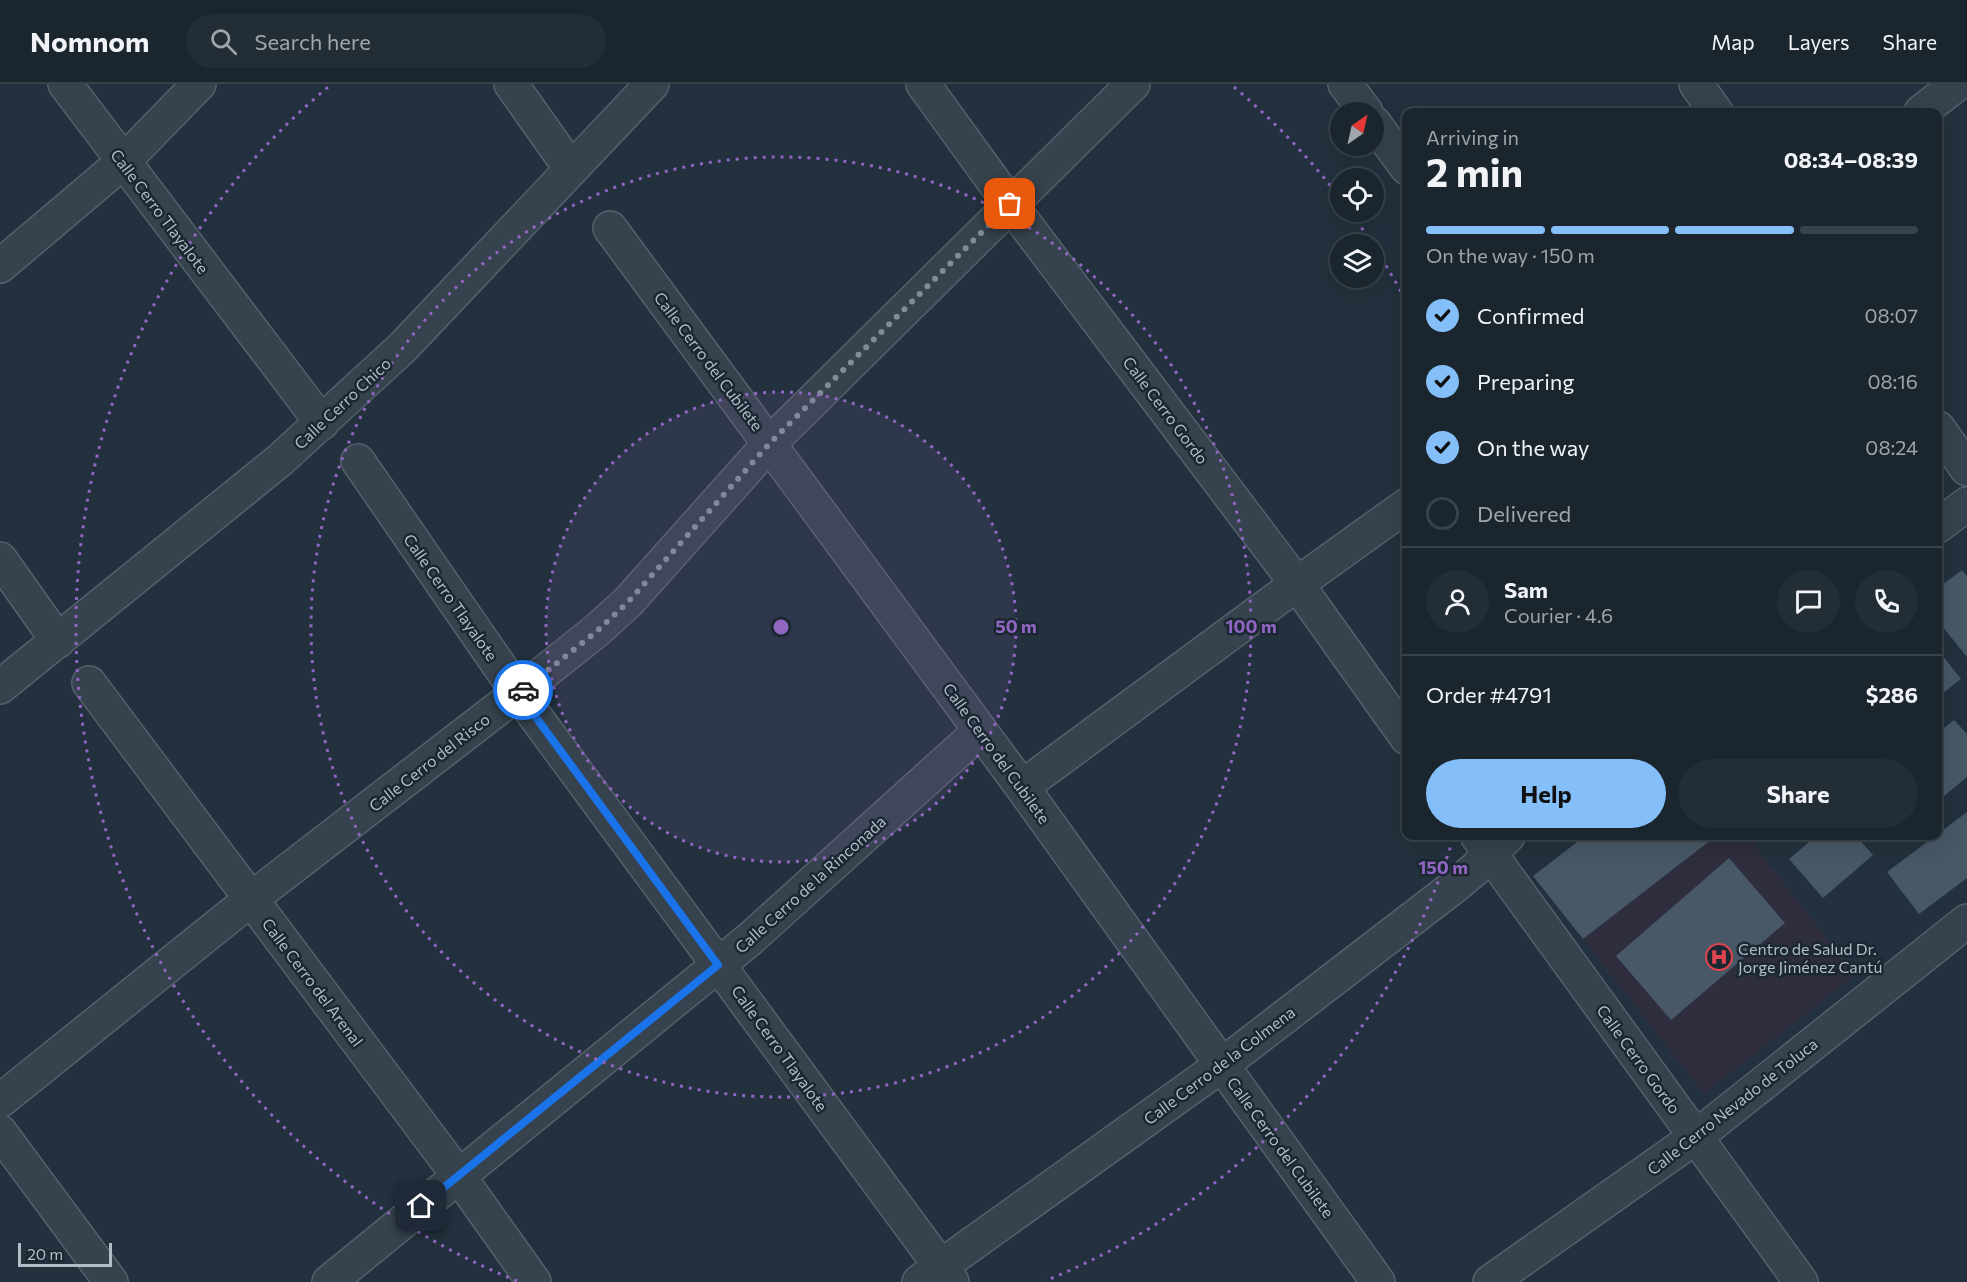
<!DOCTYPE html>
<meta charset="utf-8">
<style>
body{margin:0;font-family:Commissioner,sans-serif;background:#232d36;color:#f1f3f6;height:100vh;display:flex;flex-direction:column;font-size:22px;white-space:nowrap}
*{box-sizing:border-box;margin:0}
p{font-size:20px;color:#9fa5aa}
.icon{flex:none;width:33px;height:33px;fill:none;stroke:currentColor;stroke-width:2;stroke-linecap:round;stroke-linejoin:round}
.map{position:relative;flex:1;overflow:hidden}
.drawer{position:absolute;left:1402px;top:24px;width:540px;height:732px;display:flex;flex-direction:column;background:#1a252e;border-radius:12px;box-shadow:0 6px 24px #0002,0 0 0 2px #38424a}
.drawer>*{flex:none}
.needle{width:39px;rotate:34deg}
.fabs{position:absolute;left:1330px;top:18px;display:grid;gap:12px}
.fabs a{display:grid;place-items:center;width:54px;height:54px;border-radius:50%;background:#1a252e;box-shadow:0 6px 24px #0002,0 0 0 2px #38424a;font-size:30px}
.scale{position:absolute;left:18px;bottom:15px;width:94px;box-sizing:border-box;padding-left:6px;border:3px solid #b2bdc8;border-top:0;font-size:16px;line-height:21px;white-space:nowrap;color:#b2bdc8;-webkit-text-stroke:4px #1b2732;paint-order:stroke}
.pin{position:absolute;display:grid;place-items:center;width:51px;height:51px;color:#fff;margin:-26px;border-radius:12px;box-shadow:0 3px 9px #0006}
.courier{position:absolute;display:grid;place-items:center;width:60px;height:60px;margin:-30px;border:4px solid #1a73e8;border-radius:50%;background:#fff;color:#222;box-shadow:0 2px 8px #0007}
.overview em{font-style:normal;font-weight:700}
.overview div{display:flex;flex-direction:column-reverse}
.overview{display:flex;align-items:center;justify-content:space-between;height:102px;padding:0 24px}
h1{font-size:39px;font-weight:700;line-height:45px}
.bar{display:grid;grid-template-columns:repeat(4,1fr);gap:9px 6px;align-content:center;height:72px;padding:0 24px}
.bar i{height:8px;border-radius:4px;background:#38424a}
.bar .on{background:#85bffa}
.bar p{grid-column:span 4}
.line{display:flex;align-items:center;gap:15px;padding:0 24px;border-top:2px solid #38424a}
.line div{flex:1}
.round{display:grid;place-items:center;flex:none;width:63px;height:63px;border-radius:32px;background:#232d36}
ol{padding:0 24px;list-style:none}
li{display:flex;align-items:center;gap:18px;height:66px}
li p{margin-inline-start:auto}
li .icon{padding:6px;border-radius:50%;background:#85bffa;color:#111;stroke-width:4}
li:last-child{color:#9fa5aa}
li i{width:33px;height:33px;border:3px solid #38424a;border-radius:50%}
.primary-button{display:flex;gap:12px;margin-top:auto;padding:12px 24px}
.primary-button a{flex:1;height:69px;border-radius:36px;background:#85bffa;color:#111;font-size:24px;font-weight:700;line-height:69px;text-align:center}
.primary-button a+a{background:#232d36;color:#f1f3f6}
header{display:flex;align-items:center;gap:36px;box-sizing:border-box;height:84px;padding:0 30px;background:#1a252e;border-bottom:2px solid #38424a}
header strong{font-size:28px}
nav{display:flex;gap:33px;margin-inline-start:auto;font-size:21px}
.search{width:420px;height:54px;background:#232d36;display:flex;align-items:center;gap:15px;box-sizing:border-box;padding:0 21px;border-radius:33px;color:#9fa5aa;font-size:22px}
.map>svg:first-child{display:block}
</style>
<header>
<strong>Nomnom</strong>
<div class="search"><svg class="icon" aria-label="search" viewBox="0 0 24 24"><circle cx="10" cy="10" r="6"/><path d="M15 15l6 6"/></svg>Search here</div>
<nav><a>Map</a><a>Layers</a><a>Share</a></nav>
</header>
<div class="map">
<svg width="1967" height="1198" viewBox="0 0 1967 1198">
<rect width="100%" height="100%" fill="#22313d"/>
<path fill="#2f2e3e" d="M1716,752h31l109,139 -152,119 -121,-155z"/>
<path fill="#485866" d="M1962,486l5,6v81l-29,-36v-33z
M1938,566l23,29 -23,18z
M1954,636l13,14v43l-29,24v-68z
M1967,728v66l-48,36 -32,-42z
M1585,752h131l-133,103 -50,-63z
M1816,752h40l17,19 -50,43 -34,-39z
M1729,774l56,65 -114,97 -55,-64z"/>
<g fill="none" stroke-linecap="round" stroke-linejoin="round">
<defs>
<path id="minor" d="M65,0l257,339
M511,0l60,85
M923,0l87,120 287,380 110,154
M1345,0l21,28
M1696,0l20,28
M1921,28l36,-28
M1374,39l33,45
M610,144l412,559 356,495
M0,182l123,-104 76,-78
M1938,344l29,41
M358,377l160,232 434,589
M1938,442l29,-22
M0,475l58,82
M89,599l369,492 76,107
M0,603l280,-227 123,-113 249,-263
M1022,703l275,-203 110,-79
M1478,753l323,445
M0,1017l251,-202 267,-206 78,-62 32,-29 142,-159 363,-359
M0,1048l111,150
M329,1198l421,-343 230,-208
M919,1198l303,-217 234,-180 19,-16 33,-33
M1490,1198l207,-146 270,-215"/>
</defs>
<use href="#minor" stroke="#54606b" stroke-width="36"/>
<use href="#minor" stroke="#36424d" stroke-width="33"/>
</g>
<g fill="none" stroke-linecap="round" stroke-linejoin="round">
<path stroke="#808c97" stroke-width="6" stroke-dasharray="0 10.8" d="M523,606l73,-58 32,-30 142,-159 240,-239"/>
<path stroke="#1a73e8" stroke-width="8" d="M421,1122l297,-241 -200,-272 5,-3"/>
</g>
<circle cx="781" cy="543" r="235" fill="#9166c3" fill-opacity=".12"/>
<g fill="none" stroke="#9166c3" stroke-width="3" stroke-dasharray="3 6">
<circle cx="781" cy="543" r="235"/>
<circle cx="781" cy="543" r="470"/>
<path d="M1453 755A705 705 0 0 1 1045 1197M517 1197A705 705 0 0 1 328 3M1234 3A705 705 0 0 1 1340 114M1351 129A705 705 0 0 1 1406 217"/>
</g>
<defs>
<symbol id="hospital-ring" viewBox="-11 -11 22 22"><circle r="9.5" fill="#1b2732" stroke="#e0444e" stroke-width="1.5"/><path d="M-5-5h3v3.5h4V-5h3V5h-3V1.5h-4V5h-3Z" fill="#e0444e"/></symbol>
</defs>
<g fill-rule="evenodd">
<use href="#hospital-ring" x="1704" y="858" width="30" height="30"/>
</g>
<g text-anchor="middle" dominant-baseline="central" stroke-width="5" stroke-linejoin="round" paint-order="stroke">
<g font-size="16" fill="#b2bdc8" stroke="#1b2732">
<text transform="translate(160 127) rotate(53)">Calle Cerro Tlayalote</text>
<text transform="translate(709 277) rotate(53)">Calle Cerro del Cubilete</text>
<text transform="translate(342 319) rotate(-43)">Calle Cerro Chico</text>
<text transform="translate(1166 326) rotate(53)">Calle Cerro Gordo</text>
<text transform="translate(451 513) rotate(55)">Calle Cerro Tlayalote</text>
<text transform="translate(997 669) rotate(54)">Calle Cerro del Cubilete</text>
<text transform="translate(429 678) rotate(-38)">Calle Cerro del Risco</text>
<text transform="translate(810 800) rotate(-42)">Calle Cerro de la Rinconada</text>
<text transform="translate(313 898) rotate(53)">Calle Cerro del Arenal</text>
<text transform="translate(780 964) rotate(54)">Calle Cerro Tlayalote</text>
<text transform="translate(1639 975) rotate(54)">Calle Cerro Gordo</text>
<text transform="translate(1219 981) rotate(-37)">Calle Cerro de la Colmena</text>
<text transform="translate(1732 1022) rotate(-38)">Calle Cerro Nevado de Toluca</text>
<text transform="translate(1281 1063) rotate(54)">Calle Cerro del Cubilete</text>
</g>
<g font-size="16" fill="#b2bdc8" stroke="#1b2732" text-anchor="start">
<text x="1738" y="864">Centro de Salud Dr.<tspan x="1738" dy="18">Jorge Jiménez Cantú</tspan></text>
</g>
</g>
<circle cx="781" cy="543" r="9" fill="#9166c3" stroke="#1b2732" stroke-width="3"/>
<g font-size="18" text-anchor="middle" font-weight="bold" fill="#9166c3" stroke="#1b2732" stroke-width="5" stroke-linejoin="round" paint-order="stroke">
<text x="1016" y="549">50 m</text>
<text x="1251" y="549">100 m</text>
<text x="1443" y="790">150 m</text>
</g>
</svg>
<div class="fabs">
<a><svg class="needle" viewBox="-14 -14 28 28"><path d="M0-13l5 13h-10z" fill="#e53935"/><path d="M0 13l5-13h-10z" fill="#9fa5aa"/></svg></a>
<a><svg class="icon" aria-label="locate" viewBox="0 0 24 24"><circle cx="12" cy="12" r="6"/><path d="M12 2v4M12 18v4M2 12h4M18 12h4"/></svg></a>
<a><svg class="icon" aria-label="layers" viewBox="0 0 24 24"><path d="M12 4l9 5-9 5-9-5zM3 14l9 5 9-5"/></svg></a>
</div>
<div class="scale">20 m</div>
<div class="pin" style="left:1010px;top:120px;background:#ea580c"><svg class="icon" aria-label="bag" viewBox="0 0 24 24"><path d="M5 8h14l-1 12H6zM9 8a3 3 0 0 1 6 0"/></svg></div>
<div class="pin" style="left:421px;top:1122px;background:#1f2937"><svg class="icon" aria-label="home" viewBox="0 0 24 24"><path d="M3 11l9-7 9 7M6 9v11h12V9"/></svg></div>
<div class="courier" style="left:523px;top:606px"><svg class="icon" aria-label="car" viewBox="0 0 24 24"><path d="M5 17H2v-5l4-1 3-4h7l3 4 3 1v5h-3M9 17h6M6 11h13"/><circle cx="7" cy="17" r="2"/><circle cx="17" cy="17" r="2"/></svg></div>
<section class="drawer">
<div class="overview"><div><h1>2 min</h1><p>Arriving in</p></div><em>08:34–08:39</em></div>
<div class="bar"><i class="on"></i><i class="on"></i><i class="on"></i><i></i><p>On the way · 150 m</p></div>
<ol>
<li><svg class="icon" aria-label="check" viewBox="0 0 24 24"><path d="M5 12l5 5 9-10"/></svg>Confirmed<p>08:07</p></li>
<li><svg class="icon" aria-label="check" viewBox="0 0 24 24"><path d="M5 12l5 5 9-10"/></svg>Preparing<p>08:16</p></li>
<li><svg class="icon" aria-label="check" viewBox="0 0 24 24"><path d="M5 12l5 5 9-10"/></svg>On the way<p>08:24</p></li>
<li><i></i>Delivered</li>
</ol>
<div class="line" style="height:108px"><a class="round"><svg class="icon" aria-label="person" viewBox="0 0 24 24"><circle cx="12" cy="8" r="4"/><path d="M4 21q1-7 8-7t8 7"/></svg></a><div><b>Sam</b><p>Courier · 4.6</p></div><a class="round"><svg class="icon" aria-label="chat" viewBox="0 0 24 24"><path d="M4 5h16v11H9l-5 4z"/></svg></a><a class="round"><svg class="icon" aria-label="phone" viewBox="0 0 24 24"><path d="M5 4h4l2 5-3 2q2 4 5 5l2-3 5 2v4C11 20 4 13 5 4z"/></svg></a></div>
<div class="line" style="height:78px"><div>Order #4791</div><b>$286</b></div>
<div class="primary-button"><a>Help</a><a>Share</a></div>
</section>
</div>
